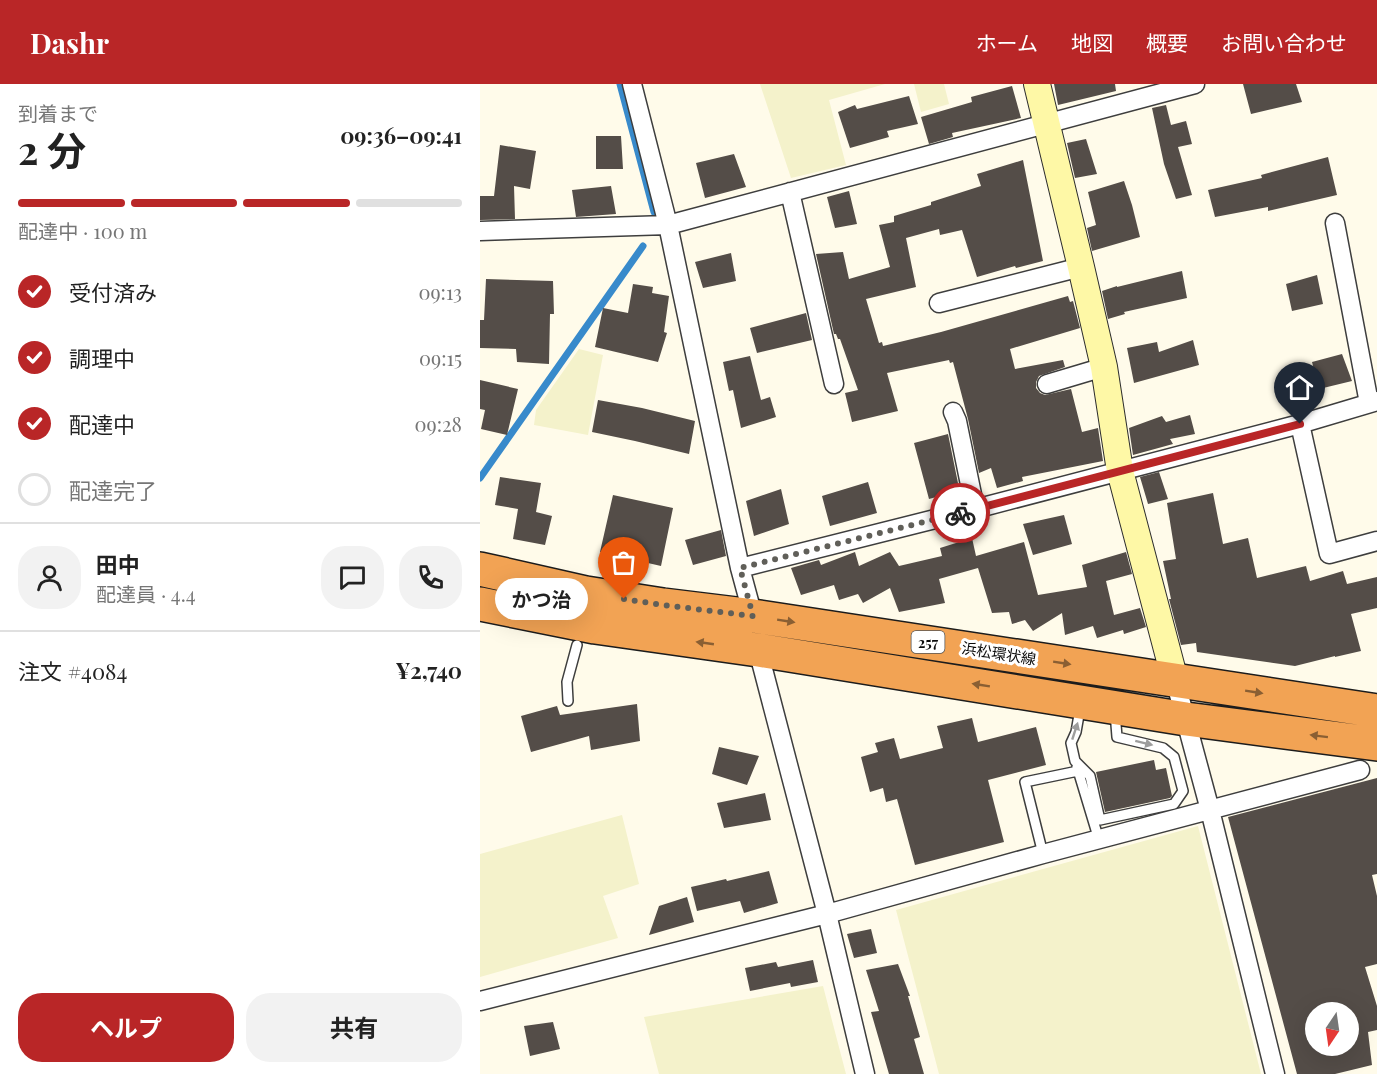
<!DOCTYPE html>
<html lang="ja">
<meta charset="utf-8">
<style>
body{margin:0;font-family:"Playfair Display","Noto Sans JP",serif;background:#f2f2f2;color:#222;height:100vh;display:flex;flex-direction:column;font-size:22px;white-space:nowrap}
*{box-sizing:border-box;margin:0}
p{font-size:20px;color:#767676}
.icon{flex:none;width:33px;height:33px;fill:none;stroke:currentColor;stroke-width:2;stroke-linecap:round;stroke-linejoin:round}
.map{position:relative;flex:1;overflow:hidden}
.drawer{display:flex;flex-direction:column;background:#fff;width:480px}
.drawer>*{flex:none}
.needle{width:39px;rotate:193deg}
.controls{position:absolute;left:825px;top:918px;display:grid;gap:12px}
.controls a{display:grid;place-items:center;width:54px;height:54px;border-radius:50%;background:#fff;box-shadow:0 6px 24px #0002;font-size:30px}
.pin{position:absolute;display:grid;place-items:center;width:51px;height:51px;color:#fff;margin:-62px -26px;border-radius:50% 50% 50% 0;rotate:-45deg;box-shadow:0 0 6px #0007}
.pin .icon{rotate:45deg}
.courier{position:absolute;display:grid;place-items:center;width:60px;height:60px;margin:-30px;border:4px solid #b92627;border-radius:50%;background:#fff;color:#222;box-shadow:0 2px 8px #0007}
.bubble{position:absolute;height:42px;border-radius:21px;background:#fff;box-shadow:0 6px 24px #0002;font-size:20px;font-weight:700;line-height:42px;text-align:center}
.headline em{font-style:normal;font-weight:700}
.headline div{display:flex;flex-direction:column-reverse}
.headline{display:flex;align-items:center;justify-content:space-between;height:102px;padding:0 18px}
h1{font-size:39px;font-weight:700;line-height:45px}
.bar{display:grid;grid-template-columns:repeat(4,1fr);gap:9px 6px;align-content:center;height:72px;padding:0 18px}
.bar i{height:8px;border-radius:4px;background:#e0e0e0}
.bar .on{background:#b92627}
.bar p{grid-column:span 4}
.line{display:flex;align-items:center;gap:15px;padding:0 18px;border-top:2px solid #e0e0e0}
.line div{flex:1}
.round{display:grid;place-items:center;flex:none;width:63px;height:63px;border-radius:24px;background:#f2f2f2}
ol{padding:0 18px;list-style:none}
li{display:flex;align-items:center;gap:18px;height:66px}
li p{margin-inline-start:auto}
li .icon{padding:6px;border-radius:50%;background:#b92627;color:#fff;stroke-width:4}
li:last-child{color:#767676}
li i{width:33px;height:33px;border:3px solid #e0e0e0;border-radius:50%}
.cta{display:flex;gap:12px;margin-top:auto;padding:12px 18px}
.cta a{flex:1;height:69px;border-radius:24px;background:#b92627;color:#fff;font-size:24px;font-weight:700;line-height:69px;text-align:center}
.cta a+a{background:#f2f2f2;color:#222}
header{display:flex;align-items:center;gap:36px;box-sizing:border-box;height:84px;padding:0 30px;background:#b92627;color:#fff}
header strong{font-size:28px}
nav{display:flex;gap:33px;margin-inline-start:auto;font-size:21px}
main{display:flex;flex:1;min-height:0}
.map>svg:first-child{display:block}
</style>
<header>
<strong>Dashr</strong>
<nav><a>ホーム</a><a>地図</a><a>概要</a><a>お問い合わせ</a></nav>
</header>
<main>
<section class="drawer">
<div class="headline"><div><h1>2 分</h1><p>到着まで</p></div><em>09:36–09:41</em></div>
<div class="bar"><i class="on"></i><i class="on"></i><i class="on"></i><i></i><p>配達中 · 100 m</p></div>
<ol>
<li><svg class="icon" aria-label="check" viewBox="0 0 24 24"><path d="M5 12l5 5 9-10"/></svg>受付済み<p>09:13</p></li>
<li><svg class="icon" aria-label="check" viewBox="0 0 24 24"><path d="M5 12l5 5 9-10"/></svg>調理中<p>09:15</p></li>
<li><svg class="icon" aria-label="check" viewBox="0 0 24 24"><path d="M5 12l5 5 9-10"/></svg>配達中<p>09:28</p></li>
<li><i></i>配達完了</li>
</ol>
<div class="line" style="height:108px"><a class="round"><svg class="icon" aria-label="person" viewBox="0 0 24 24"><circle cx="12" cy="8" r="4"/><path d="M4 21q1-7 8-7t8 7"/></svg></a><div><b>田中</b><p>配達員 · 4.4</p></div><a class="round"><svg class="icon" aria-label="chat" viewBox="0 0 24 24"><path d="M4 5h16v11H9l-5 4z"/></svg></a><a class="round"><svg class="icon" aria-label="phone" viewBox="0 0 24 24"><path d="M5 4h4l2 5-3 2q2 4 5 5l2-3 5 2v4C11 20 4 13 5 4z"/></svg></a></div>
<div class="line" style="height:78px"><div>注文 #4084</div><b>¥2,740</b></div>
<div class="cta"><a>ヘルプ</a><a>共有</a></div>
</section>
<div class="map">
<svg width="897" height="990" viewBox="0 0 897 990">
<rect width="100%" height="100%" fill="#fffbea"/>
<path fill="#f4f2cb" d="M280,0h125l-56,16 17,65 -55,13z
M434,0h30l5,20 -28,8z
M99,265l24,6 -15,80 -54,-10 2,-15z
M142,731l17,69 -36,12 15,42 -138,39v-123z
M718,742l63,248h-322l-43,-164z
M343,902l23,88h-187l-15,-57z"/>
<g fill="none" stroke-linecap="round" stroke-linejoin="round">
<path stroke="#388acb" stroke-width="7" d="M140,0l34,128
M0,394l163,-232"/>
</g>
<path fill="#544d48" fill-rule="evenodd" d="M574,0h61l1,7 -58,14z
M763,0h53l6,18 -51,12z
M532,2l9,32 -69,15 1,4 -24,7 -8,-27 51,-15 -1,-5z
M429,12l9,28 -31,7 2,6 -39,11 -12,-36 17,-7 2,4z
M686,21l5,20 15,-4 6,23 -14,3 14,48 -16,4 -12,-35 -12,-56z
M116,52h25l2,33h-27z
M606,55l11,35 -22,4 -8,-35z
M20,61l36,6 -6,38 -16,-3 1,33 -35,1v-24h14z
M254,70l12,33 -41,11 -9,-35z
M848,73l9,38 -69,16v-4l-53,10 -7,-27 54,-12 -1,-3z
M543,76l20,101 -27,7 -1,-2 -38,11 -15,-47 -22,5 -1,-6 -33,9 10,49 -50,12 13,44 3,-1 1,4 58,-14 127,-36 2,6 3,-1 7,27 -70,21 5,20 48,-9 2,7 -26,9 -3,6v6l4,5 5,2 26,-6 11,43 16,-4 5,33 -81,16 1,4 -26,7 -6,-20 -12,5 -11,-54 -15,-57 -3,1 -1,-3 -62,13 11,38 -46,11 -7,-29 13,-3 -18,-51h-2l-2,-5h-2l-18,-80 27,-2 6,27 41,-12 -11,-42 15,-3v-6l37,-11v-3l50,-16 -4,-12z
M644,97l8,24 8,32 -48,14 -5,-23 9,-3 -8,-33z
M131,102l5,28 -40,3 -4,-27z
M369,107l8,33 -22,4 -8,-31z
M251,169l5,28 -33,7 -8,-26z
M702,187l5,27 -63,14 1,2 -17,5 -6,-28 15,-5v1z
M837,191l6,29 -31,7 -6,-27z
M6,195l67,2 1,33h-4l-1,50 -32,-2 -1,-13 -36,-1v-28h4z
M153,200l20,3 -1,6 17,3 -5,36 3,1 -9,29 -63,-15 8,-39 25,5z
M326,229l6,27 -55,13 -7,-25z
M713,256l6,25 -65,18 -7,-35 30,-6 2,10z
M862,270l10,27 -33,8 -7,-27z
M270,272l11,44 9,-3 6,20 -35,11 -8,-38 -4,1 -6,-29z
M0,296l38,9 -11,46 -26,-6 4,-19 -5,-1z
M118,316l44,8 53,13 -6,33 -54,-13 -43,-9z
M710,331l5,19 -25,5 3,5 -40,11 -4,-27 33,-12 4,6z
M468,350l12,59 -19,6 -1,-3 -11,3 -15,-56z
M679,388l9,27 -20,5 -8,-27z
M20,393l41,6 -5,29 16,4 -7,29 -32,-6 5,-30 -23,-4z
M388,398l9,31 -47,13 -8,-30z
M301,405l8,35 -35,12 -8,-35z
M733,409l10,51 25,-6 9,40 49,-12 4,15 33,-10 4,13 30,-7v31l-26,6 10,37 -26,6v-1l-40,10 -98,-14 -1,-9 -15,2 -12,-46h2l-8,-38 13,-2 -9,-56z
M133,411l60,13 -12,58 -61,-14z
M584,431l8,29 -39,11 -10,-31z
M241,446l5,26 -33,9 -8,-25z
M492,454l4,18 48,-14 14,53 49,-8 -5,-22 44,-13 6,22 -26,7 8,34 26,-7 6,19 -22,7 -1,-4 -26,8 -4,-12 -28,9 -3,-22 -29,18 -8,-11 -13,4 -3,-12 -17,1 -14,-45 -39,11 6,24 -46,9 -9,-24 -27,15 -5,-9 -19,6 -5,-15 -33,10 -10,-27 28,-8 2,5 34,-13 4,14 31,-14 9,14 43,-10 -2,-8z
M157,620l3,37 -49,9 -2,-14 -58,16 -10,-36 36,-10 3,9z
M492,634l6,24 58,-15 10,38 -58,15 16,62 -89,23 -18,-66 -11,3 -3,-14 -13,4 -9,-35 17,-5 -3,-9 19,-5 6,21 43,-11 -6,-22z
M239,663l40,9 -12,29 -35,-11z
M674,676l2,10 10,-2 6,28 -2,2 -65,14 -9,-40z
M897,694v96l-5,1 5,21v68l-12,3 12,39v24l-9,2 4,33 -37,9h-38l-69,-257zM836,928h32v34h-32z
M285,709l6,27 -47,8 -7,-25z
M289,787l9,32 -34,10 -4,-12 -43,10 -6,-24 35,-8 1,2z
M207,813l7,25 -45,13 10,-29z
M391,845l6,24 -23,5 -7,-24z
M333,876l5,22 -27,5 -1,-4 -40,8 -5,-23 31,-6 2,5z
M418,880l12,32h-2l12,41 -6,2 10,35h-35l-18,-62 8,-1 -13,-41z
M73,938l7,27 -30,7 -6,-30z"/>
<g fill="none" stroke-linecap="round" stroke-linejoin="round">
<defs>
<path id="lane" d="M88,617l-1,-19 10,-37
M600,625l-4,23 -5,11 4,18 15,15 10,44 74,-16 9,-13 -9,-34 -11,-9 -46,-11 -2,-25
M597,683l22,73
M563,770l-18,-72 53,-11"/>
<path id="street" d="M152,0l36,141 72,343 13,48
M310,108l44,192
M855,139l34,180
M0,147l188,-6 527,-141
M459,219l142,-36
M567,300l57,-17
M473,328l4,9 18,88
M820,340l29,130 48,-13
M260,484l235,-59 325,-85 77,-23
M278,566l69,264 38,160
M695,596l35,130 65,264
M0,917l347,-87 216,-60 317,-84"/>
<path id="secondary" d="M557,0l44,183 23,100 16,104 55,209"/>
<path id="highway" d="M0,485l106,24 77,12 90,11 624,95
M0,520l115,23 163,23 428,69 191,25"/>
</defs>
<use href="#lane" stroke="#3e3e3e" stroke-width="12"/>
<use href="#street" stroke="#3e3e3e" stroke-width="21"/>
<use href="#secondary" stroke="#2d2d2d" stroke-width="28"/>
<use href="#highway" stroke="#1c1c1c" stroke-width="36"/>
<use href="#lane" stroke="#fff" stroke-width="9"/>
<use href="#street" stroke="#fff" stroke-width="18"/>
<use href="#secondary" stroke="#fef8a6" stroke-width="26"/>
<use href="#highway" stroke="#f2a354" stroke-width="33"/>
</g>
<defs><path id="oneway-solid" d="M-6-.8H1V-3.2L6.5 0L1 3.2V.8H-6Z" transform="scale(1.5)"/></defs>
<g fill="#8a5f33">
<use href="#oneway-solid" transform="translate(306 537) rotate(9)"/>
<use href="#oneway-solid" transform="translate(225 559) rotate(-172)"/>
<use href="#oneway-solid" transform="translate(582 579) rotate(9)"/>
<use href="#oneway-solid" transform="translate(501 601) rotate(-171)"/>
<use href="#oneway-solid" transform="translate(774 608) rotate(9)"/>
<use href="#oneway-solid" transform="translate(839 652) rotate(-173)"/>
</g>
<g fill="#9d9d9d">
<use href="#oneway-solid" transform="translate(595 647) rotate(-72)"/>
<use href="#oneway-solid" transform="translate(664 659) rotate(14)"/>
</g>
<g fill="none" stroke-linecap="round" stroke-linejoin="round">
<path stroke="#605f59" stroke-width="6" stroke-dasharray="0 10.8" d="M144,515l39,6 90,11 -13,-48 220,-55"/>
<path stroke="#b92627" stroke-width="8" d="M480,429l340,-89"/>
</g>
<g text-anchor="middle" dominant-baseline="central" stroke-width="6" stroke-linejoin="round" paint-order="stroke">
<rect fill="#fff" stroke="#545454" stroke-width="1.5" x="431.5" y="547" width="33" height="22" rx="4.5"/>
<g font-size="14" font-weight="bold" fill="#0b0b0b">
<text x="448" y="558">257</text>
</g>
<g font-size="15" fill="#0b0b0b" stroke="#fff">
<text transform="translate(519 569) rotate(9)">浜松環状線</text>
</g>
</g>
</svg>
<div class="controls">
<a><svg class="needle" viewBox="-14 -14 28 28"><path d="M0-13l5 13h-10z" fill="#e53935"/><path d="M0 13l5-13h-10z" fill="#767676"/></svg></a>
</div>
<div class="pin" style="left:144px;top:515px;background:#ea580c"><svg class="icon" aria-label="bag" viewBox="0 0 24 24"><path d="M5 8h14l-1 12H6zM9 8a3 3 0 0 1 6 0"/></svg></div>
<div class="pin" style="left:820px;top:340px;background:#1f2937"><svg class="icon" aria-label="home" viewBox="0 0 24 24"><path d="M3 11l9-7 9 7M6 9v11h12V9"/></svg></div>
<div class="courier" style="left:480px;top:429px"><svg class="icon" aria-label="bike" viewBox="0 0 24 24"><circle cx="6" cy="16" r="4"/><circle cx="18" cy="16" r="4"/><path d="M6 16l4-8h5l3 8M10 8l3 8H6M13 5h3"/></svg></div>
<div class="bubble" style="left:15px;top:494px;width:93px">かつ治</div>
</div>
</main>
